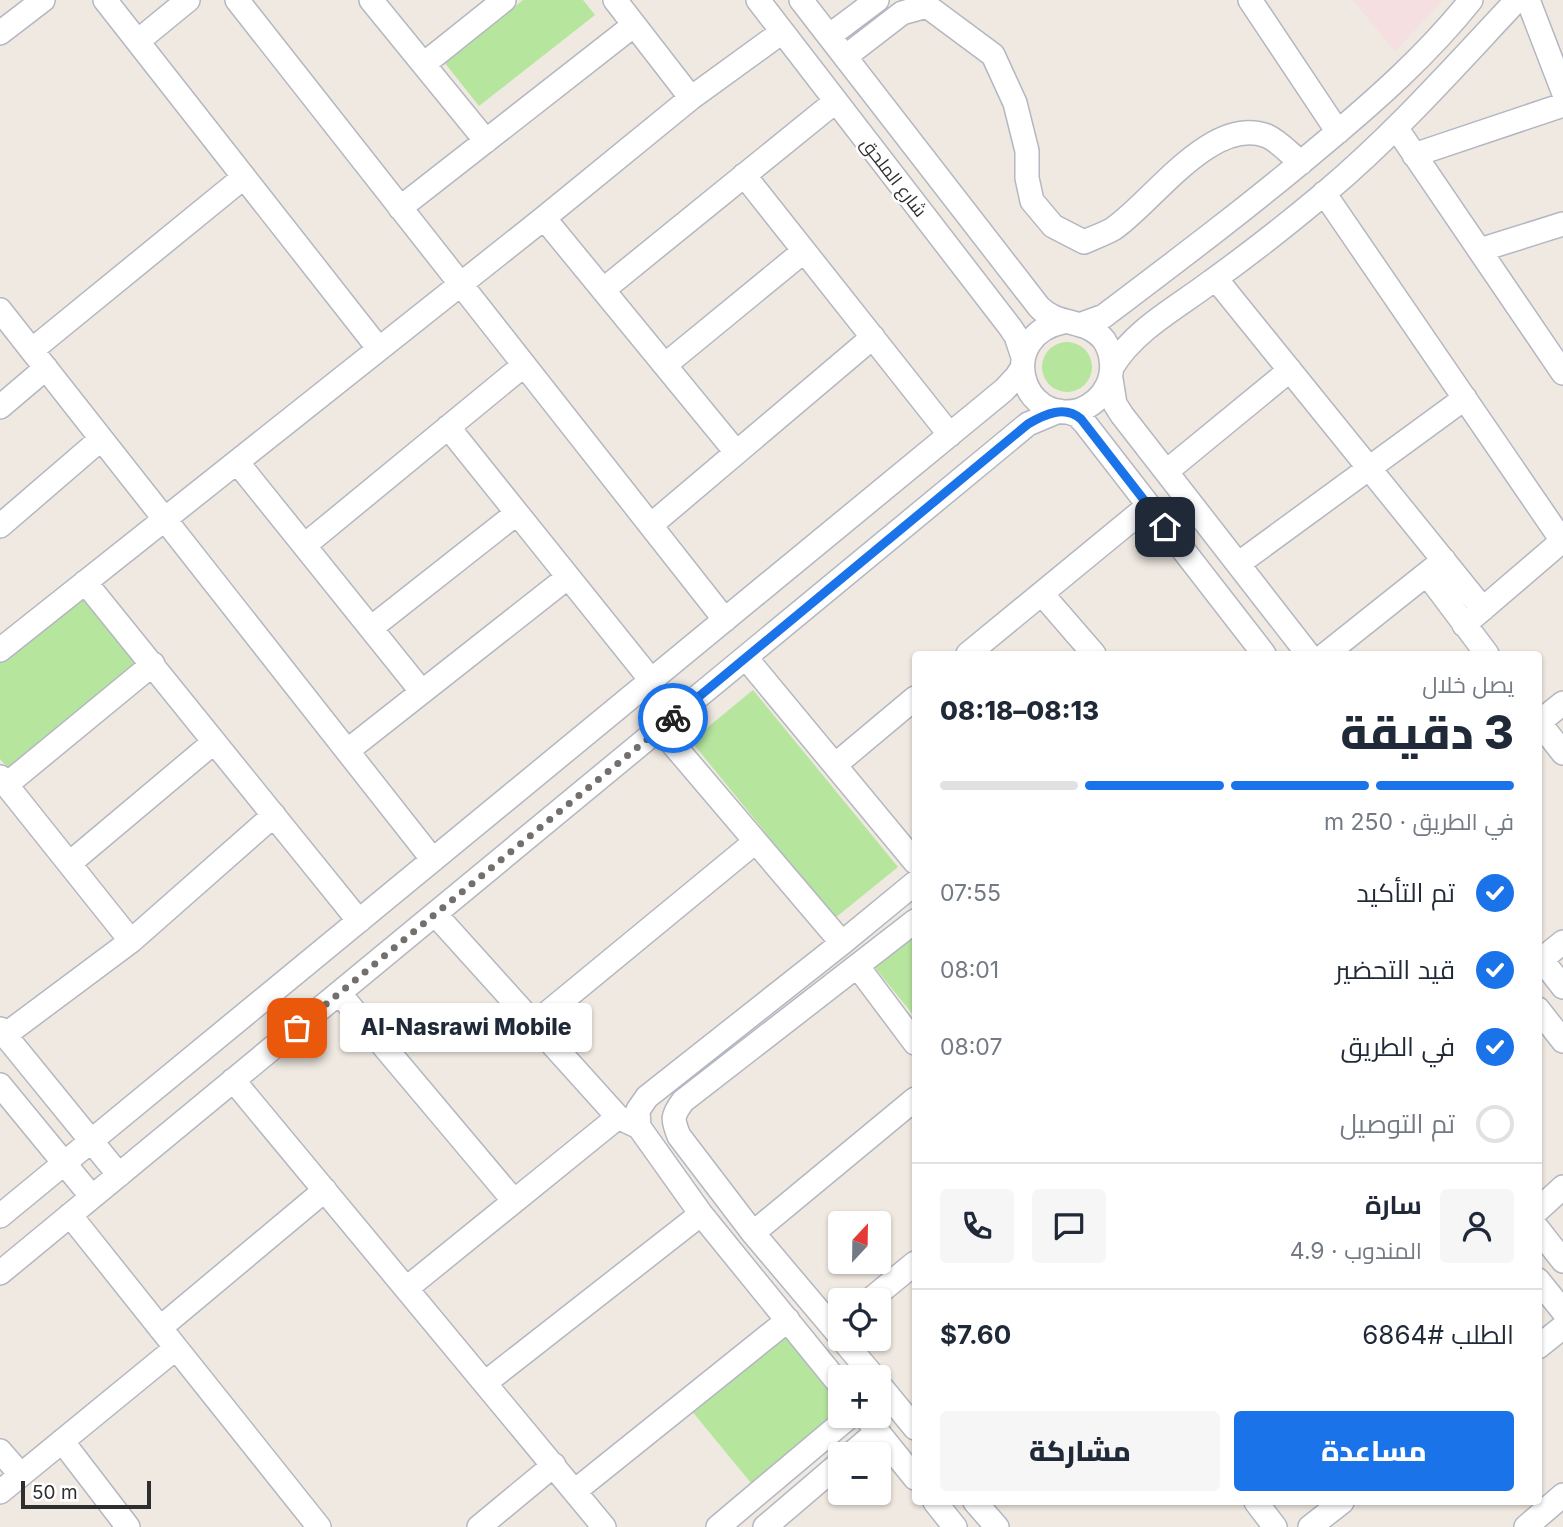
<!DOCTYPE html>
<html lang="ar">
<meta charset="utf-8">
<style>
body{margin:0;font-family:Inter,Cairo,sans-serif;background:#f6f6f7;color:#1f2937;direction:rtl;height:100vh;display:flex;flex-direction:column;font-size:26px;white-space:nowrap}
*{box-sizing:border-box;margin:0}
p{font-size:23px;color:#747a83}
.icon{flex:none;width:38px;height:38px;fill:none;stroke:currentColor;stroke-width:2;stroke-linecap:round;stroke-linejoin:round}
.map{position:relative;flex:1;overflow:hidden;direction:ltr}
.side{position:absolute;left:912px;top:651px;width:630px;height:854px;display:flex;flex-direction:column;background:#fff;border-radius:7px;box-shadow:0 2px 5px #0004;direction:rtl}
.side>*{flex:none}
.needle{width:46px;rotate:22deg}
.controls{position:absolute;left:828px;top:1211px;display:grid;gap:14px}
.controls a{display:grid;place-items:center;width:63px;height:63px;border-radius:7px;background:#fff;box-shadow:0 2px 5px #0004;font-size:35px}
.scale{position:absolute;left:21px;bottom:18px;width:130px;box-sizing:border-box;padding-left:7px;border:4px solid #2e2e2e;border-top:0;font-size:19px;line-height:24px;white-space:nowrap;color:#2e2e2e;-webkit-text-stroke:5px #fff;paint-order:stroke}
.pin{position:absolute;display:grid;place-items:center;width:60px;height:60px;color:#fff;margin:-30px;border-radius:14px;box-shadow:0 4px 10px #0006}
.courier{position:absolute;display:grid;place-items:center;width:70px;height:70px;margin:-35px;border:5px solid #1a73e8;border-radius:50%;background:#fff;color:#222;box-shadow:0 2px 9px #0007}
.bubble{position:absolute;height:49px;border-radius:7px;background:#fff;box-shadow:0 2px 5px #0004;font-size:23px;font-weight:800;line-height:49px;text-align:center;direction:rtl}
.overview em{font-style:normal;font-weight:800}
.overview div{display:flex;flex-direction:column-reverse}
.overview{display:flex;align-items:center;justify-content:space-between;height:119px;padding:0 28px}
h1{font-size:46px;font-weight:800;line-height:52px}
.bar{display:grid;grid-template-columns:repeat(4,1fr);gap:10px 7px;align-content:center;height:84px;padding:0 28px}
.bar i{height:9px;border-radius:5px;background:#e0e1e3}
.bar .active{background:#1a73e8}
.bar p{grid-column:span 4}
.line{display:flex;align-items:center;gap:18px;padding:0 28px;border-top:2px solid #e0e1e3}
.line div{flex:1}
.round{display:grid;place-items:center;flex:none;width:74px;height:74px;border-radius:7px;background:#f6f6f7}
ol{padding:0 28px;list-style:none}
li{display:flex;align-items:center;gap:21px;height:77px}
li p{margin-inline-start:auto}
li .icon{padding:7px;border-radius:50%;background:#1a73e8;color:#fff;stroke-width:4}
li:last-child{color:#747a83}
li i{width:38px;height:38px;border:4px solid #e0e1e3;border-radius:50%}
.cta{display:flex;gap:14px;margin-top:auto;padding:14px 28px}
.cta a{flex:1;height:80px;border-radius:7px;background:#1a73e8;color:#fff;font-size:28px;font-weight:800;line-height:80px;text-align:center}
.cta a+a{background:#f6f6f7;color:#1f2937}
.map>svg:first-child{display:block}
</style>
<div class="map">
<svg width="1563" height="1527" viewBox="0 0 1563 1527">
<rect width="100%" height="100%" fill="#efe9e1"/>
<path fill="#f5dfe0" d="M1353,0h90l-48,51z"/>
<path fill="#b6e59e" d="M523,0h60l12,15 -116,91 -35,-44z
M1042 367a25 25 0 1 1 50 0a25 25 0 1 1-50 0Z
M80,592l59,68 -129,110 -10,-11v-99z
M753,690l145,177 -63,51 -144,-177z
M915,929v88l-43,-53z
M783,1334l57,67v9l-89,73 -60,-73z"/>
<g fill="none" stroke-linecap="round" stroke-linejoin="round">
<defs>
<path id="minor" d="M105,0l274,349
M237,0l488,620
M371,0l115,141
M615,0l76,98
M758,0l252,327 6,9 7,21
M801,0l238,307c19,20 48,11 65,33 9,14 10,32 3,46 -5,11 -16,20 -27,24 -60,16 -84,-74 -17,-88
M1250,0l88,132
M1528,0l35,91
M0,33l43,-33
M829,36l48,-36
M138,41l50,-41
M845,57l57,-44 25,-7 66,49 22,48 12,48v27l5,23 21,25 31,16c9,-4 20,-8 29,-13 40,-27 98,-114 154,-93 12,5 24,19 34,27
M424,64l80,-64
M1397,129l166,244
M1414,155l149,-50
M744,175l206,260
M1324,193l239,349
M400,208l234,-183
M544,218l192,234
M1480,250l83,-26
M1216,279l267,330
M603,290l233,-189
M0,310l433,550
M1082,324l22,-8c74,-56 147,-111 218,-171 53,-44 106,-91 149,-145
M32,350l212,-173
M665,365l139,-114
M1112,367c23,-38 66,-60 100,-86 39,-28 77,-58 114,-89 69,-58 129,-126 191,-192
M1111,379l4,25 7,11 186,239
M0,407l46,-39
M1068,412l9,3 7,7 180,232
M448,427l203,253
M237,462l185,230
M1167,471l123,-101
M651,525l222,-188
M0,526l101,-87
M305,545l219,-180
M1238,564l227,-166
M1427,574l60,80
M85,582l274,339
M1042,594l52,60
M1464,625l98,-84
M371,628l146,-115
M0,650l544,-432 147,-120 91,-66
M968,654l180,-148
M1326,654l118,-94
M746,658l169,204
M1538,721l25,32
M1538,723l25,-20
M660,729l182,214
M347,751l221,-174
M835,765l80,-67
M0,777l131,164
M6,785l147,-121
M70,863l144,-121
M435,914l183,203 21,10 62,87 139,171
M1538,955l25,32
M1542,959l21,-17
M858,967l57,76
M339,993l175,208
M1538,1009l25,32
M534,1024l221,-182
M0,1029l119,146
M5,1035l126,-94 143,-126
M233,1080l371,447
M0,1085l92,112
M639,1127l-1,-17 9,-13 195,-154 73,-60
M1538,1210l25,-23
M70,1215l249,312
M0,1216l1004,-826 13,-14 5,-8
M1538,1229l25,32
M753,1233l162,-134
M0,1273l1028,-849 31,-13
M1538,1280l25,31
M407,1288l211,-171
M870,1300l45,-37
M160,1328l165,-138
M840,1336l-87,-103 -74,-97c-7,-17 -7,-20 4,-35l232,-180
M842,1339l32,38
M1538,1347l25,-20
M485,1383l216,-169
M878,1383l37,45
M865,1416l50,62
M62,1441l66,86
M0,1451l21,24
M851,1454l27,-23
M575,1491l213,-171
M0,1492l176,-144
M935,1502l20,25
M975,1502l22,25
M1256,1502l19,25
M479,1527l75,-62
M718,1527l132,-111
M765,1527l75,-64
M1310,1527l32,-25
M1526,1527l37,-32"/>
</defs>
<use href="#minor" stroke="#b4b7c1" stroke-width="26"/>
<use href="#minor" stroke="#fff" stroke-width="23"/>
</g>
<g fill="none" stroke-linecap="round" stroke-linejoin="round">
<path stroke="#726f6d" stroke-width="7" stroke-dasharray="0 12.6" d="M297,1028l376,-310"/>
<path stroke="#1a73e8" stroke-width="9" d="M673,718l355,-294c17,-10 37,-19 53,-5l84,108"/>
</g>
<g text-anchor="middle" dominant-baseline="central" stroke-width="5" stroke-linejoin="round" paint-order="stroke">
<g font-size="18" fill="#2e2e2e" stroke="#fff">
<text transform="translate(894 177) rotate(52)">شارع الملحق</text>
</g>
</g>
</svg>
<div class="controls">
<a><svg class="needle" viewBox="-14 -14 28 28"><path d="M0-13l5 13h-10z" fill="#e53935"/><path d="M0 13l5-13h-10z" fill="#747a83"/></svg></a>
<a><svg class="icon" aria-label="locate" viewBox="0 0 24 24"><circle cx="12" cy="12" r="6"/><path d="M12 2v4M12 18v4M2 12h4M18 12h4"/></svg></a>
<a>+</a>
<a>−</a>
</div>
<div class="scale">50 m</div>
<div class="pin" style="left:297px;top:1028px;background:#ea580c"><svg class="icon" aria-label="bag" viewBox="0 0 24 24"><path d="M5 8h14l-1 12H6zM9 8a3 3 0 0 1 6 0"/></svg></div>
<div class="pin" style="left:1165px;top:527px;background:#1f2937"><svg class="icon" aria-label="home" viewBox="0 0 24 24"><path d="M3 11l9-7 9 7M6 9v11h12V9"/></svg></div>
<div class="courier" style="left:673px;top:718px"><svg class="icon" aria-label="bike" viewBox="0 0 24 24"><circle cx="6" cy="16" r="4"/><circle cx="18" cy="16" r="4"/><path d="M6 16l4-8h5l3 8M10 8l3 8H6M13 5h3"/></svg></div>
<div class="bubble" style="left:340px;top:1003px;width:252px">Al-Nasrawi Mobile</div>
<section class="side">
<div class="overview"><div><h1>3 دقيقة</h1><p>يصل خلال</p></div><em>08:13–08:18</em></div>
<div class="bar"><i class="active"></i><i class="active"></i><i class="active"></i><i></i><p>في الطريق · 250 m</p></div>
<ol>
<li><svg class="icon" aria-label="check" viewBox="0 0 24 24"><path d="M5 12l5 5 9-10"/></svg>تم التأكيد<p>07:55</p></li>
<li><svg class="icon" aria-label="check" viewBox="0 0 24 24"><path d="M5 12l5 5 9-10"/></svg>قيد التحضير<p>08:01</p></li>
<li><svg class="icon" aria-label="check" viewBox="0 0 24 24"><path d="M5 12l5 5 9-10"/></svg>في الطريق<p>08:07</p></li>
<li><i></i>تم التوصيل</li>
</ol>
<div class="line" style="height:126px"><a class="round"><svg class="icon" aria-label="person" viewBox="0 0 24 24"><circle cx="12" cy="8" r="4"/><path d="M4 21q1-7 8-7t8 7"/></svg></a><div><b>سارة</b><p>المندوب · 4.9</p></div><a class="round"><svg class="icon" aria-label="chat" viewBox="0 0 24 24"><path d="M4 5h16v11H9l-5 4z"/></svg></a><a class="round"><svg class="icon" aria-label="phone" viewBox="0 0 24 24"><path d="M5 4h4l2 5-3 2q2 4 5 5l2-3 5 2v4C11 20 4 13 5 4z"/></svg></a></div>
<div class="line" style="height:91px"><div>الطلب #6864</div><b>$7.60</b></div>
<div class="cta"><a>مساعدة</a><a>مشاركة</a></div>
</section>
</div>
